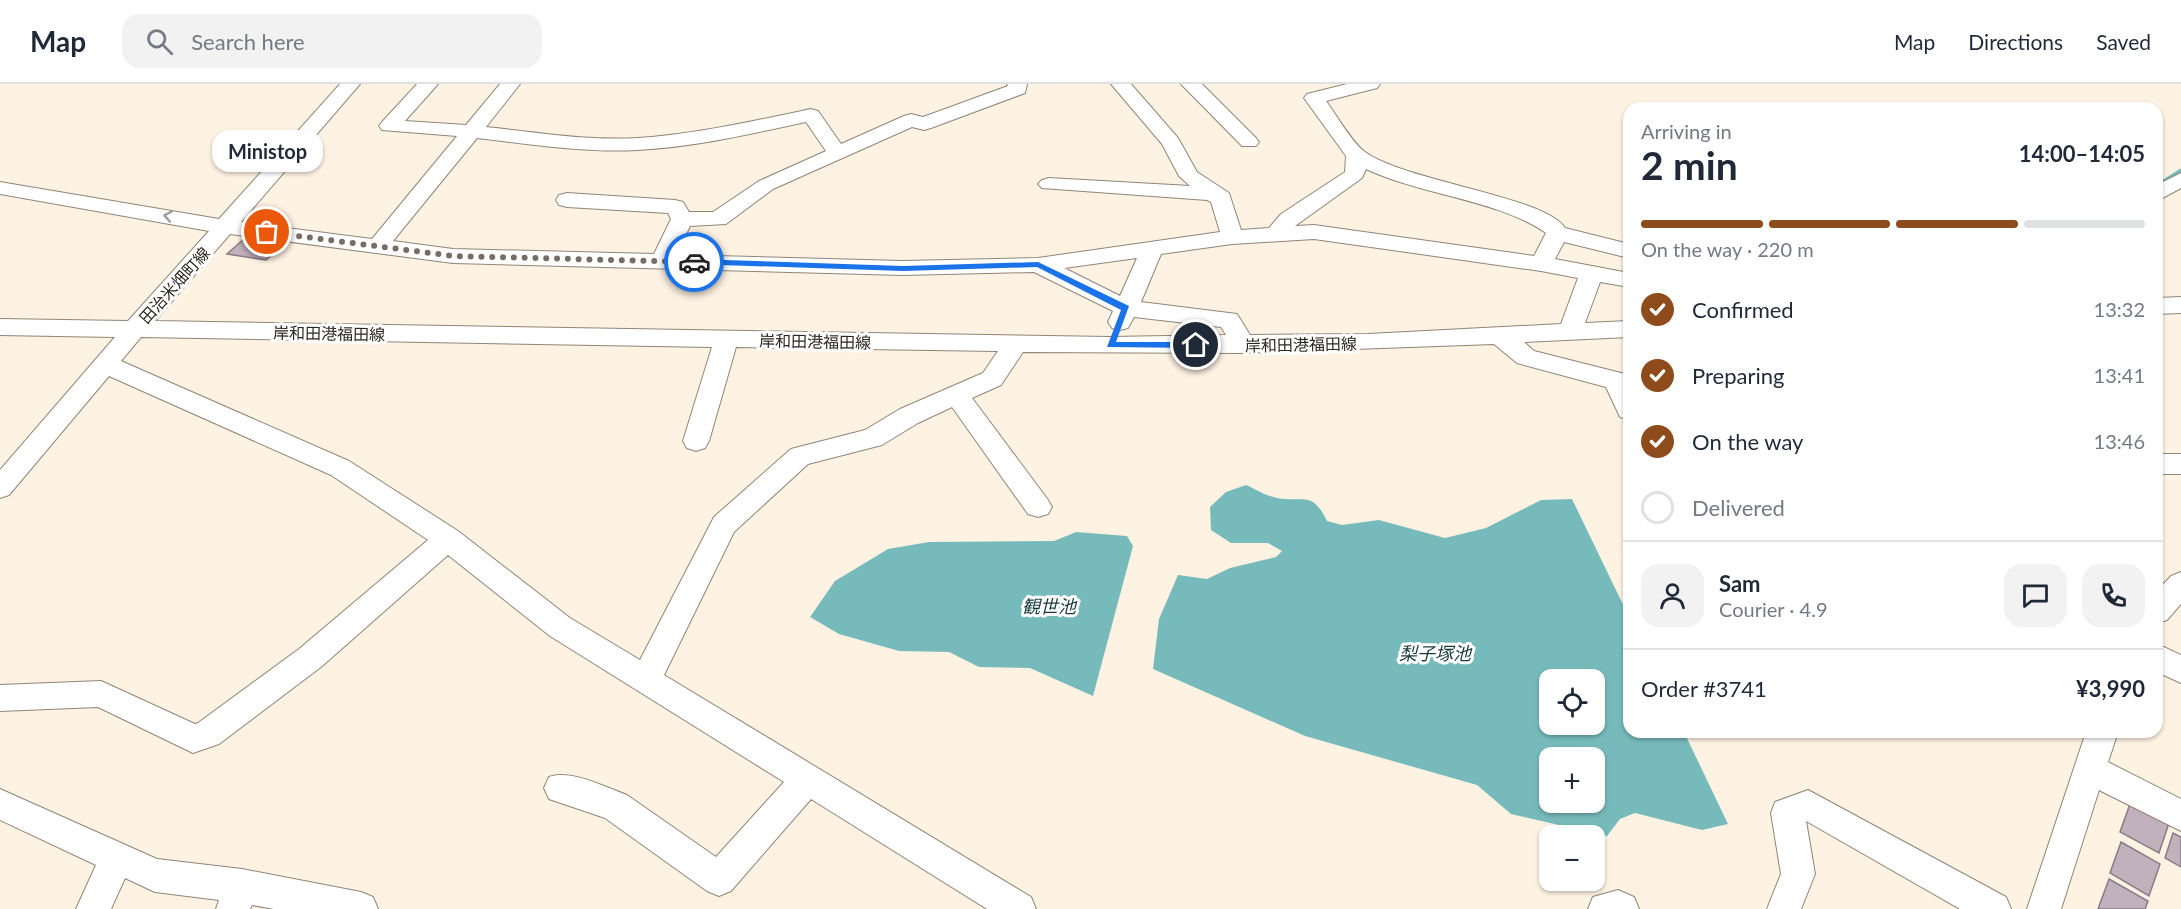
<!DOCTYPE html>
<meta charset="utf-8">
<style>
body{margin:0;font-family:Lato,"Noto Sans JP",sans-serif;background:#f2f2f3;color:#1f2937;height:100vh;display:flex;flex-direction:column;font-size:22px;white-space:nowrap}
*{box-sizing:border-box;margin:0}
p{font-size:20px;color:#747a83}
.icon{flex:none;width:33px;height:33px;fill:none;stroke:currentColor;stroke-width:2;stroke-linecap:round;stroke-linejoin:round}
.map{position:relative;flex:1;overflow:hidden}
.panel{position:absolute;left:1623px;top:18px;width:540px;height:636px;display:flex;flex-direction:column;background:#fff;border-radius:18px;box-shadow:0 2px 4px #0004}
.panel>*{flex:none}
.fabs{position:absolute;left:1539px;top:585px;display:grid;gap:12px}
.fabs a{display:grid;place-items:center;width:66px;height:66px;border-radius:12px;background:#fff;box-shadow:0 2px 4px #0004;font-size:30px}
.pin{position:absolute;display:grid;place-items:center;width:51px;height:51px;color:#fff;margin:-26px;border:3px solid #fff;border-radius:50%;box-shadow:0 2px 6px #0007}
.courier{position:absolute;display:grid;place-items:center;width:60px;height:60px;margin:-30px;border:4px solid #1a73e8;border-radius:50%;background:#fff;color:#222;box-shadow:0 2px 8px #0007}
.bubble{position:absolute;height:42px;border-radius:18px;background:#fff;box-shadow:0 2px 4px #0004;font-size:20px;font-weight:700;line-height:42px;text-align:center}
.overview em{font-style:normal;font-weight:700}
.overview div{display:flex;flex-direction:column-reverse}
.overview{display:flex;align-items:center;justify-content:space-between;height:102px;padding:0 18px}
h1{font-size:39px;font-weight:700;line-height:45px}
.bar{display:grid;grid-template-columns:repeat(4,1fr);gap:9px 6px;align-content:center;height:72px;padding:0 18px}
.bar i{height:8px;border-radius:4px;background:#e0e1e3}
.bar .active{background:#8e4b1b}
.bar p{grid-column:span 4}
.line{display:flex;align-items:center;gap:15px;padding:0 18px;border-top:2px solid #e0e1e3}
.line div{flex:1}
.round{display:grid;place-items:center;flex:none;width:63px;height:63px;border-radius:18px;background:#f2f2f3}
ol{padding:0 18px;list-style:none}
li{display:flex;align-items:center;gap:18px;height:66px}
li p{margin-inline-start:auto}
li .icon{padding:6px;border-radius:50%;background:#8e4b1b;color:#fff;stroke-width:4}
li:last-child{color:#747a83}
li i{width:33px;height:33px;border:3px solid #e0e1e3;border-radius:50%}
header{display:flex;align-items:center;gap:36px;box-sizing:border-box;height:84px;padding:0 30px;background:#fff;border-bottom:2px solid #e0e1e3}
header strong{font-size:28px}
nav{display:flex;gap:33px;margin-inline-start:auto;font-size:21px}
.search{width:420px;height:54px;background:#f2f2f3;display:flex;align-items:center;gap:15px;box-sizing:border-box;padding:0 21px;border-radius:18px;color:#747a83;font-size:22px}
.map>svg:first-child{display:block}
</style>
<header>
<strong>Map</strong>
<div class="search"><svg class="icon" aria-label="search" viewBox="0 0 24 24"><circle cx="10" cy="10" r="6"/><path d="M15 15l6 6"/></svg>Search here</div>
<nav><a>Map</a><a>Directions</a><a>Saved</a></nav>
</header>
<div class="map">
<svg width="2181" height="825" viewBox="0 0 2181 825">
<rect width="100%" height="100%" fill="#fef2e3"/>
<path fill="#77babb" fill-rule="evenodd" d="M1246,401c9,4 20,11 31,13 27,5 35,-8 50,23l15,4 37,-5 66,18 41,-10 55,-28 31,-1 57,118v115h55l44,92 -26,6 -67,-17 -15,6 -13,17 -96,-22 -34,-29 -172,-49 -152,-67 6,-50 19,-44 29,4 23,-11 46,-11 6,-6 -14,-8h-37l-20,-13 -1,-23 16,-15zM1550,596h44v44h-44zM1550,674h44v44h-44z
M1076,448l51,4 6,10 -40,150 -63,-28 -51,-1 -30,-15 -50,-1 -60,-17 -29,-17 25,-36 53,-32 41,-7 125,-1z"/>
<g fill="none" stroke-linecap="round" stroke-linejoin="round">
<path stroke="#77babb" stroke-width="5" d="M2157,102l24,-15"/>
</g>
<path fill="#c1b1bc" stroke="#8a7b85" stroke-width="1.5" d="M245,154l38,6 -17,16 -39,-6z
M2131,717l38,22 -10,30 -39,-21z
M2173,749l8,4v30l-16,-9z
M2121,758l39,22 -11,32 -39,-23z
M2109,795l39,22 -3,8h-47z"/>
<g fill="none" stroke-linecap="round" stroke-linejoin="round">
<defs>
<path id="minor" d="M340,0h20l-119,138 131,17 85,-103 -75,-6 -3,-4 3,-4 35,-38h21l-33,37 61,4 34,-41h20l-34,43c50,5 101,14 152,11 59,-4 115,-17 173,-29l7,2 23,33 63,-28 7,-2 12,3 85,-31 -1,-2h20l-2,9 -94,35 -7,2 -12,-3 -139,62 -47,35 -36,2 -14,29 227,6 135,-3 182,-26 -9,-30 -4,-2 -165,-12 -4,-4 4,-4 7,-2 141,8 -11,-10 -17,-32 -51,-60h20l47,54 19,34 32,21 12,37 28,-2 12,-14 64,-42 1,-16 -42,-58 3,-4 40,-10h33l-3,4 -51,13c10,13 26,42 39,51 42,30 179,44 200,76l64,16v14l-65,-16 -9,17 74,14v14l-29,-5 -15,41 44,-2v16l-105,5 10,9 95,24v45l-9,-3 -14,-30 -89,-24 -23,-19 -254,9 -217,-1 -22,33 -29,13 76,102 4,7 -4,7 -10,3 -10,-3 -76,-107 -34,16 -36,22 -74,19 -74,68 -70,143 367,222 5,12h-49l-176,-110 -80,92 -12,5 -12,-5 -102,-73 -56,-19 -5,-11 5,-11c22,-8 56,10 78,18l89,62 68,-75 -234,-146 -102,-81 -127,112 -102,77 -26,9 -95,-46 -98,4v-26l101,-4 94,43 3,-1 101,-74 129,-109 -97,-65 -222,-99 -100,119 -9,3v-28l115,-133 -115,-2v-16l128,2 81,-90 -209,-37v-12l219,37zM806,38l20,29 -67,30 -46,31h-24l-6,-10 -8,-2 -108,-7 -8,2 -3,5 3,5 8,2 101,6 3,6 -17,35 -201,-5 -60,-8 84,-103c53,6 107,15 161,12 57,-3 112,-16 168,-28zM1366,85c55,26 133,31 180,64l-12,23 -220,-31 -19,1 67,-48zM230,150l223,29 450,12 131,-3 79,39 -5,11 4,6 8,2 8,-2 6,-11 87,10 5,8 -116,2 -955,-16zM1314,155l227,32 37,7 -17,46 -193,10 -118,1 -13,-21 -96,-12 20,-48 71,-10zM1137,174l-17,38 -56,-28zM141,253l571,10 -29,94 4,7 9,3 9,-3 4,-7 27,-94 262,4 -15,22 -83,36 -35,21 -74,19 -77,68 -74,143 -70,-42 -112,-87 -109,-70 -228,-100z
M1181,0h21l54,54 3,4 -3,4h-14z
M2181,89v15l-24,13v-16z
M2181,213v16l-24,1v-16z
M2157,370h24v20h-24z
M2181,488v32l-14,16 -10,3v-32l14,-15z
M2157,560l24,11v28l-24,-11z
M2086,648h32l-10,30 73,37v32l-82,-41 -38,119h-34z
M0,705l157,70 85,10 119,23 12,5 5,12h-104l-22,-4 -2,4h-34l3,-9 -64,-8 -30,-14 -14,31h-35l20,-44 -96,-45z
M1808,706l198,107 5,12h-51l-154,-88 9,53 -14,35h-34l14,-35 -10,-61 4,-11z
M1618,806l16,7 5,12h-51l5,-12z"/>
</defs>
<use href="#minor" stroke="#908577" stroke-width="2"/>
<use href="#minor" fill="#fff" fill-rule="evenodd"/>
</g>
<defs><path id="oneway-chevron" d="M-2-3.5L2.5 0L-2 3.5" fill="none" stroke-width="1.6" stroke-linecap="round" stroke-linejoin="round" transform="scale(1.5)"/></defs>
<use stroke="#a09e9c" href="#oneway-chevron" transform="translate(168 132) rotate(-170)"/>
<path fill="#1a73e8" d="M694,175l209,7 135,-4 91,44 -13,36h80l5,3 -5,3 -89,-1 14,-37 -84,-43 -134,4 -212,-7z"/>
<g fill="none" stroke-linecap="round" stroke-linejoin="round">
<path stroke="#766e66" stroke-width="6" stroke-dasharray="0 10.8" d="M267,148l186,24 241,6"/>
</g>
<g text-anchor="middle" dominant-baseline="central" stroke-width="6" stroke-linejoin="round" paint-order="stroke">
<g font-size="16" fill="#2c2722" stroke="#fff">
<text transform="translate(174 201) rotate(-48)">田治米畑町線</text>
<text transform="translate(329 249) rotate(1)">岸和田港福田線</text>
<text transform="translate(815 257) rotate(1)">岸和田港福田線</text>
<text transform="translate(1301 260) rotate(-1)">岸和田港福田線</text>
</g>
<g font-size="18" font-style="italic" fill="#193b3c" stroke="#fff">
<text x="1049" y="522">観世池</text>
<text x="1435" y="569">梨子塚池</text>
</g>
</g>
</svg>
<div class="fabs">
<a><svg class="icon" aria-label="locate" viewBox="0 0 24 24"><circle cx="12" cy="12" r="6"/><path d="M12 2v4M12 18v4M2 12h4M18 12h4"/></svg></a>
<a>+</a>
<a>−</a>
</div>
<div class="pin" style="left:267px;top:148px;background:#ea580c"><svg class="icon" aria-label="bag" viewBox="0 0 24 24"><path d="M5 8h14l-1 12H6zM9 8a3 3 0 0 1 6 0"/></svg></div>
<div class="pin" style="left:1196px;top:261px;background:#1f2937"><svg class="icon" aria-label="home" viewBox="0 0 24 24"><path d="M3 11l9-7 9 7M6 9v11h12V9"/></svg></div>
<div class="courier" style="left:694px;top:178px"><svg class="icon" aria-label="car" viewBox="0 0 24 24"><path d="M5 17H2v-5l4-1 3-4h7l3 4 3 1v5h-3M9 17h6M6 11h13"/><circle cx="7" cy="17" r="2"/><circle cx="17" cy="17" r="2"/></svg></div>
<div class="bubble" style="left:212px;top:46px;width:111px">Ministop</div>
<section class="panel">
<div class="overview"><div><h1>2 min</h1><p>Arriving in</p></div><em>14:00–14:05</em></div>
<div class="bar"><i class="active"></i><i class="active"></i><i class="active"></i><i></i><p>On the way · 220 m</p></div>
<ol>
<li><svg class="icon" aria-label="check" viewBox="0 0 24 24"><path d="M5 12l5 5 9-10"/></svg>Confirmed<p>13:32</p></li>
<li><svg class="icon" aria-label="check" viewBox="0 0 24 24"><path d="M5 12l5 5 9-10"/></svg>Preparing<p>13:41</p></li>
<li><svg class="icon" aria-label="check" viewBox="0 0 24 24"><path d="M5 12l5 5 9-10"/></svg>On the way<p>13:46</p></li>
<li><i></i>Delivered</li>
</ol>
<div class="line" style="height:108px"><a class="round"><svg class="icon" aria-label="person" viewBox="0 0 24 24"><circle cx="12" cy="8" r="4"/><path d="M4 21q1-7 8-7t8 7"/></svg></a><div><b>Sam</b><p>Courier · 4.9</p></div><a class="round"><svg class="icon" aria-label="chat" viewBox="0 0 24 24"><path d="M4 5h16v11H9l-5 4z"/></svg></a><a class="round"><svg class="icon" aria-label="phone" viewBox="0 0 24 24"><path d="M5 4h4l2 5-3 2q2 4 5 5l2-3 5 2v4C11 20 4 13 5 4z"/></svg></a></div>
<div class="line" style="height:78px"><div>Order #3741</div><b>¥3,990</b></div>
</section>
</div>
